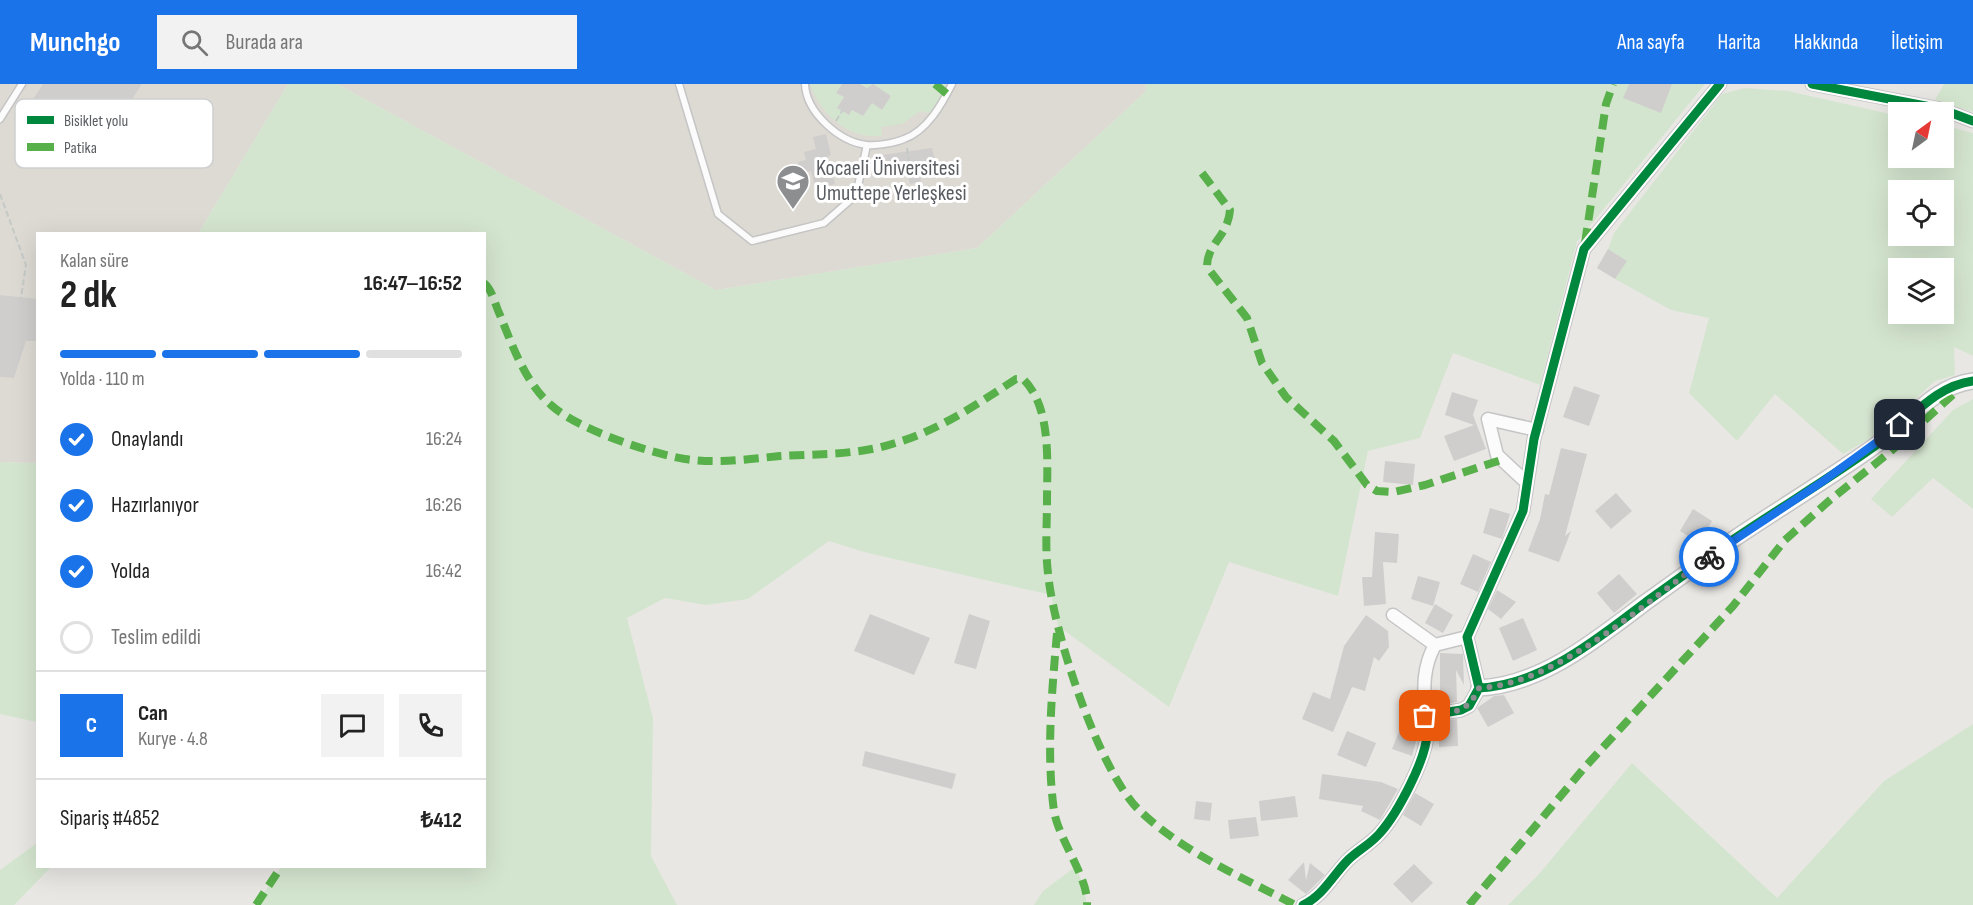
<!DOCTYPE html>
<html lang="tr">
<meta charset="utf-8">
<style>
body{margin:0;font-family:"Sofia Sans Condensed",sans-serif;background:#f2f2f2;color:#222;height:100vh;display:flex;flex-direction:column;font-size:22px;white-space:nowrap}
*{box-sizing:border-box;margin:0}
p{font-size:20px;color:#767676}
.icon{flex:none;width:33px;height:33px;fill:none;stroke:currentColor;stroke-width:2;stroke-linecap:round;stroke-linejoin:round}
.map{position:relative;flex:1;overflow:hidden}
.drawer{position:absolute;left:36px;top:148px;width:450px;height:636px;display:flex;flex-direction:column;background:#fff;border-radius:0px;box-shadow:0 6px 24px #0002}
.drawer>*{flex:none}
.needle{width:39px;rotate:33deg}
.fabs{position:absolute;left:1888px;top:18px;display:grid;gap:12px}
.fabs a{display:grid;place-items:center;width:66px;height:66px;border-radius:0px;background:#fff;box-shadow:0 6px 24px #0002;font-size:30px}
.pin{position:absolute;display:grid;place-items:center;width:51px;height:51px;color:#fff;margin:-26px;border-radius:12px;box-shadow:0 3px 9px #0006}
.courier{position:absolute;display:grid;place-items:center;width:60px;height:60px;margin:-30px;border:4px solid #1a73e8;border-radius:50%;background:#fff;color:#222;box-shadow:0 2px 8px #0007}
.overview em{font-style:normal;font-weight:700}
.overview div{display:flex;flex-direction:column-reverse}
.overview{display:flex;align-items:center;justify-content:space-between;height:102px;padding:0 24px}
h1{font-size:39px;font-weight:700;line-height:45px}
.bar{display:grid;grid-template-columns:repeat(4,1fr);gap:9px 6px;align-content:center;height:72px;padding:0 24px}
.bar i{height:8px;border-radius:4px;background:#e0e0e0}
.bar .on{background:#1a73e8}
.bar p{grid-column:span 4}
.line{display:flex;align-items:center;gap:15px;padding:0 24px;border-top:2px solid #e0e0e0}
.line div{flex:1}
.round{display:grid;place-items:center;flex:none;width:63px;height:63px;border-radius:0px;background:#f2f2f2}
ol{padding:0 24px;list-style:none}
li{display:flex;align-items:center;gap:18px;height:66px}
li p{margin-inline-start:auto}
li .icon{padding:6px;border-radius:50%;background:#1a73e8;color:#fff;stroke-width:4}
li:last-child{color:#767676}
li i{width:33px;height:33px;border:3px solid #e0e0e0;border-radius:50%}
header{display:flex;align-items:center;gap:36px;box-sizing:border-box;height:84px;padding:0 30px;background:#1a73e8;color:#fff}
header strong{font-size:28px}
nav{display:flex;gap:33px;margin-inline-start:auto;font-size:21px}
.search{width:420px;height:54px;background:#f2f2f2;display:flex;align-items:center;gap:15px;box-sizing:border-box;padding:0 21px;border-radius:0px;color:#767676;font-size:22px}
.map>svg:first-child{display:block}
</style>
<header>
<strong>Munchgo</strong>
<div class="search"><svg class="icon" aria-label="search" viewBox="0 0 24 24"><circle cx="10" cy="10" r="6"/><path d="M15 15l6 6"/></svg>Burada ara</div>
<nav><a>Ana sayfa</a><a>Harita</a><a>Hakkında</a><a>İletişim</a></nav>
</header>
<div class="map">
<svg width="1973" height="821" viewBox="0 0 1973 821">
<rect width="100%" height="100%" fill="#e9e7e4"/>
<path fill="#ddd9d3" d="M0,0h288l-90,150h-160l-1,229 -37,-1z
M337,0h808l1,7 -169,157 -261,42z"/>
<path fill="#d4e5cf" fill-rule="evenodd" d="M288,0h49l379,206 261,-42 169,-157 -1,-7h560l-128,158 -37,143 -87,-32 -33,85 -52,13 -30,145 -109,-34 -60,145 -111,-81 -7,-31 -187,-43 -35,-11 -81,58 -42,6 -41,-7 -38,20 26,100 -2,138 26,49h-421l25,-38h203v-633h-286z
M810,0h138l-17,30 -10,-3 -19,13 -21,3 1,9c-34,3 -61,-21 -72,-52z
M1944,0h29v28l-38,-12z
M1745,4l43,3 111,25v42h45v-33l29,8v223l-19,-9 1,28 -20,6 -59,54 -33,19 -68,-60 -38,47 -48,-48 20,-75 -38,-8 -56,-31 11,-18 -18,-12 6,-16 108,-139zM1899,106h45v46h-45zM1899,184h45v46h-45z
M1973,315v110l-40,-31 -41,39 -21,-18 82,-89z
M0,378l37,1v259l-37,-8z
M1973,640v181h-465l31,-31 93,-111 145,135 107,-117z
M37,759l1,24h13l-37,38h-14v-35z
M1075,783l8,16 4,22h-53l9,-14z"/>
<path fill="#d0cecd" d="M43,0h99l-47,71 -69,-45z
M842,0h18l7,4 6,-4 18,12 -9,14 -10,-7 -9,13 -11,-6 -3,5 -12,-7 7,-11 -8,-4z
M1629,0h43l-11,29 -38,-15z
M826,50l5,21 -3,1 7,28 -19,5 -5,-18 -10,2 -3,-11 8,-2 -2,-8 12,-3 -3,-12z
M932,64l5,19 -18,4 2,10 -11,3 -2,-8 -8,2 -3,-12 -12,2 -3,-13z
M1608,165l19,12 -12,18 -18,-11z
M0,211l38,4v42h-12l-12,37 -14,-1z
M1574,302l26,9 -11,31 -26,-9z
M1452,308l26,8 -5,15 13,34 -32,12 -10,-25 30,-11 -29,-10z
M1561,364l26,6 -22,82 6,-5 -12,31 -31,-11 12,-32 5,-25 4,1z
M1385,377l30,3 -2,21 -30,-3z
M1616,409l16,18 -21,18 -16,-18z
M1490,424l20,6 -8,25 -19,-6z
M1693,425l19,12 -13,22 -19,-12z
M1375,448l24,2 -2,29 -14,-1 3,42 -22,2 -2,-29h10z
M1473,470l18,8 -13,30 -18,-8z
M1619,490l18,20 -23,19 -17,-20z
M1418,492l22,6 -7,24 -22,-7z
M1497,506l19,12 -15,17 -13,-10z
M1435,520l18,11 -10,18 -18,-10z
M870,530l60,24 -16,37 -60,-24z
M969,530l21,7 -14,48 -22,-6z
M1366,531l22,16 1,16 -10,14 -5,-4 -9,34 -13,-4 -19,45 -31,-13 11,-27 17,7 14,-53z
M1523,534l14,32 -24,11 -14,-33z
M1440,569l23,1 1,31 -8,-15 1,32 -17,3z
M1504,611l10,18 -26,14 -11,-19 17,-12z
M1457,635l1,27 -19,1 -1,-25z
M1402,640l17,6 -7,26 -20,-7z
M1347,647l29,12 -10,24 -29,-12z
M865,667l91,23 -4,15 -90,-23z
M1322,690l59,8 17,7 -18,31 -19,-9 2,-5 -44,-7z
M1415,709l19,11 -13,22 -18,-11z
M1295,712l3,21 -37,4 -2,-20z
M1196,717l16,2 -2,18 -16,-2z
M1256,733l3,19 -29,3 -2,-19z
M1304,778l2,18 4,-17 15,12 -19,19 -18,-14z
M1414,780l19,19 -21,20 -19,-19z"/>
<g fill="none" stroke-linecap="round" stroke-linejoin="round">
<defs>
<path id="service" d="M679,0l39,130 34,27 72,-18 32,-28 11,-50
M805,0c1,28 34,58 62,61 9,1 28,-2 37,-6 23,-8 38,-35 48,-55
M0,35l22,-35"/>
<path id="minor" d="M1812,0l129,25 32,12
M1527,399l-30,-28 -9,-36 49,11
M1393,531l42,30
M1425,632c-1,-26 -3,-48 10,-71l32,-8
M1303,821c20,-9 30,-30 45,-45 10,-10 23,-16 32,-27 17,-19 46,-73 47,-99 0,-6 -1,-12 -2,-18l36,-6 8,-4 10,-18 -12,-51 56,-126 11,-72 50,-190 136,-165"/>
<path id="tertiary" d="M1479,604c63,-3 118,-49 167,-86 28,-20 57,-41 85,-61 50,-34 103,-65 152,-101 29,-22 52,-54 90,-59"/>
</defs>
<use href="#service" stroke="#c5c5c5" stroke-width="9"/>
<use href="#minor" stroke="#c5c5c5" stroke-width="15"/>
<use href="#tertiary" stroke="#c5c5c5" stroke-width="18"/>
<path stroke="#c5cac7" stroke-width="2" stroke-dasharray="6 3" stroke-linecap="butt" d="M836,37l6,-10
M907,64l2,14
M0,110l26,71 -5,33"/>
<use href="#service" stroke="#fcfbfb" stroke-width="6"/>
<use href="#minor" stroke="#fcfbfb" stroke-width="12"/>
<use href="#tertiary" stroke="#fcfbfb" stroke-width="15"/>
<path stroke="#58b04a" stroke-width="8" stroke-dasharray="15 8" stroke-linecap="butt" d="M935,0l12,10
M1202,89l28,37c-2,27 -23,33 -23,57l40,51 15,45 24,34 48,44 33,44 10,6 17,1 31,-7 76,-25
M1585,159l21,-139 7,-20
M484,199c9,8 11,22 16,32 12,30 26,69 51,90 26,24 98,48 134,54 31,5 64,0 95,-3 36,-2 77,-1 112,-12 46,-13 84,-39 124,-65h7c29,28 24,84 24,121 0,24 -2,49 1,73 5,58 51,199 92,238 44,42 102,66 155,94
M1057,549c-5,58 -11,119 -3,178 5,30 35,67 33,94
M256,821l25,-38
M1469,821l116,-138 148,-161 52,-66 45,-40 60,-48 68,-62"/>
<defs>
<path id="cycleway" d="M1812,0l129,25 32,12
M1479,604c63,-3 118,-49 167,-86 28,-20 57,-41 85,-61 50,-34 103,-65 152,-101 29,-22 52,-54 90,-59
M1303,821c20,-9 30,-30 45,-45 10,-10 23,-16 32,-27 17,-19 46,-73 47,-99 0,-6 -1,-12 -2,-18l36,-6 8,-4 10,-18 -12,-51 56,-126 11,-72 50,-190 136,-165"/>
</defs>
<use href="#cycleway" stroke="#fff" stroke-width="13"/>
<use href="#cycleway" stroke="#00873e" stroke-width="9"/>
</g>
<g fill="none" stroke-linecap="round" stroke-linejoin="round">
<path stroke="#8c8e90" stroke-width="6" stroke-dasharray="0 10.8" d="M1425,632c26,-4 42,-1 54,-28 79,-4 166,-86 230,-131"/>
<path stroke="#1a73e8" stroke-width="8" d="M1709,473l113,-75 78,-57"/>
</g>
<defs>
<symbol id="university-pin" viewBox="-11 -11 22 30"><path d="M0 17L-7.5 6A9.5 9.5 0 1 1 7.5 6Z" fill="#8c8e90" stroke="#fff"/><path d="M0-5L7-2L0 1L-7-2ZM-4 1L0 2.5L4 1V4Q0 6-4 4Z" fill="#fff"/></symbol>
</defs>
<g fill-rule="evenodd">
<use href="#university-pin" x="774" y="78" width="38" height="52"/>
</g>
<g text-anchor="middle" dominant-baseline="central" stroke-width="6" stroke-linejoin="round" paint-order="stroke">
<g font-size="22" fill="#5a5e62" stroke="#fff" text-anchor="start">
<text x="816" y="84">Kocaeli Üniversitesi<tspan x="816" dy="25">Umuttepe Yerleşkesi</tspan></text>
</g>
</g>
<rect x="15" y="15" width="198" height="69" rx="9" fill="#fff" stroke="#cecfd0" stroke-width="1.5"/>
<rect x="27" y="32" width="27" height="8" fill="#00873e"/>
<rect x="27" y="59" width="27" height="8" fill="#58b04a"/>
<g font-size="16" fill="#5a5e62">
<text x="64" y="42">Bisiklet yolu</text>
<text x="64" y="69">Patika</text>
</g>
</svg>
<div class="fabs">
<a><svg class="needle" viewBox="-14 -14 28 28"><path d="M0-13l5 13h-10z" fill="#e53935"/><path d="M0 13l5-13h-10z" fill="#767676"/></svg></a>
<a><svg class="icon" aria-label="locate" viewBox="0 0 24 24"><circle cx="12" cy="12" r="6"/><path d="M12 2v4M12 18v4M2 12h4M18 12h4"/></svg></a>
<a><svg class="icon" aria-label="layers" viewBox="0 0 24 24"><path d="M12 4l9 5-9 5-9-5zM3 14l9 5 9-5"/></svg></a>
</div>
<div class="pin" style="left:1425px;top:632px;background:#ea580c"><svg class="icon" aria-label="bag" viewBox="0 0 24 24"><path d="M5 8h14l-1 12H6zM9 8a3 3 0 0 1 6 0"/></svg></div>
<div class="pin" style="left:1900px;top:341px;background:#1f2937"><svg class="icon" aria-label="home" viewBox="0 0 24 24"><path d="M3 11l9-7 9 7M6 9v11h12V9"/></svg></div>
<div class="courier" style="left:1709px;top:473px"><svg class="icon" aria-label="bike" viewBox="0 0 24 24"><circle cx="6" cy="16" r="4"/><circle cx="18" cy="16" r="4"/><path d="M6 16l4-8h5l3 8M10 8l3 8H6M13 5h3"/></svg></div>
<section class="drawer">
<div class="overview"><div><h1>2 dk</h1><p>Kalan süre</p></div><em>16:47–16:52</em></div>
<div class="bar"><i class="on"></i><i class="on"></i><i class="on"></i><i></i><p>Yolda · 110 m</p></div>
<ol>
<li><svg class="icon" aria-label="check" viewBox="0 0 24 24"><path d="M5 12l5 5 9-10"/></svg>Onaylandı<p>16:24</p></li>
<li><svg class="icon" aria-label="check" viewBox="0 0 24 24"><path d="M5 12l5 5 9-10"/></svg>Hazırlanıyor<p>16:26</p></li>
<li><svg class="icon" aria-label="check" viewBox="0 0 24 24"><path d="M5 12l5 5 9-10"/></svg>Yolda<p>16:42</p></li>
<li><i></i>Teslim edildi</li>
</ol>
<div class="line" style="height:108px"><b class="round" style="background:#1a73e8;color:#fff">C</b><div><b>Can</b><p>Kurye · 4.8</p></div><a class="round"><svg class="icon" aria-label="chat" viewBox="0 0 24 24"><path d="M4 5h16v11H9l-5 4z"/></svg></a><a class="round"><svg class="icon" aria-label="phone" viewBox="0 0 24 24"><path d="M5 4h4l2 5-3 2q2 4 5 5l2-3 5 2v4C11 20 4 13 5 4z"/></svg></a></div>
<div class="line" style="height:78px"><div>Sipariş #4852</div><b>₺412</b></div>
</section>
</div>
